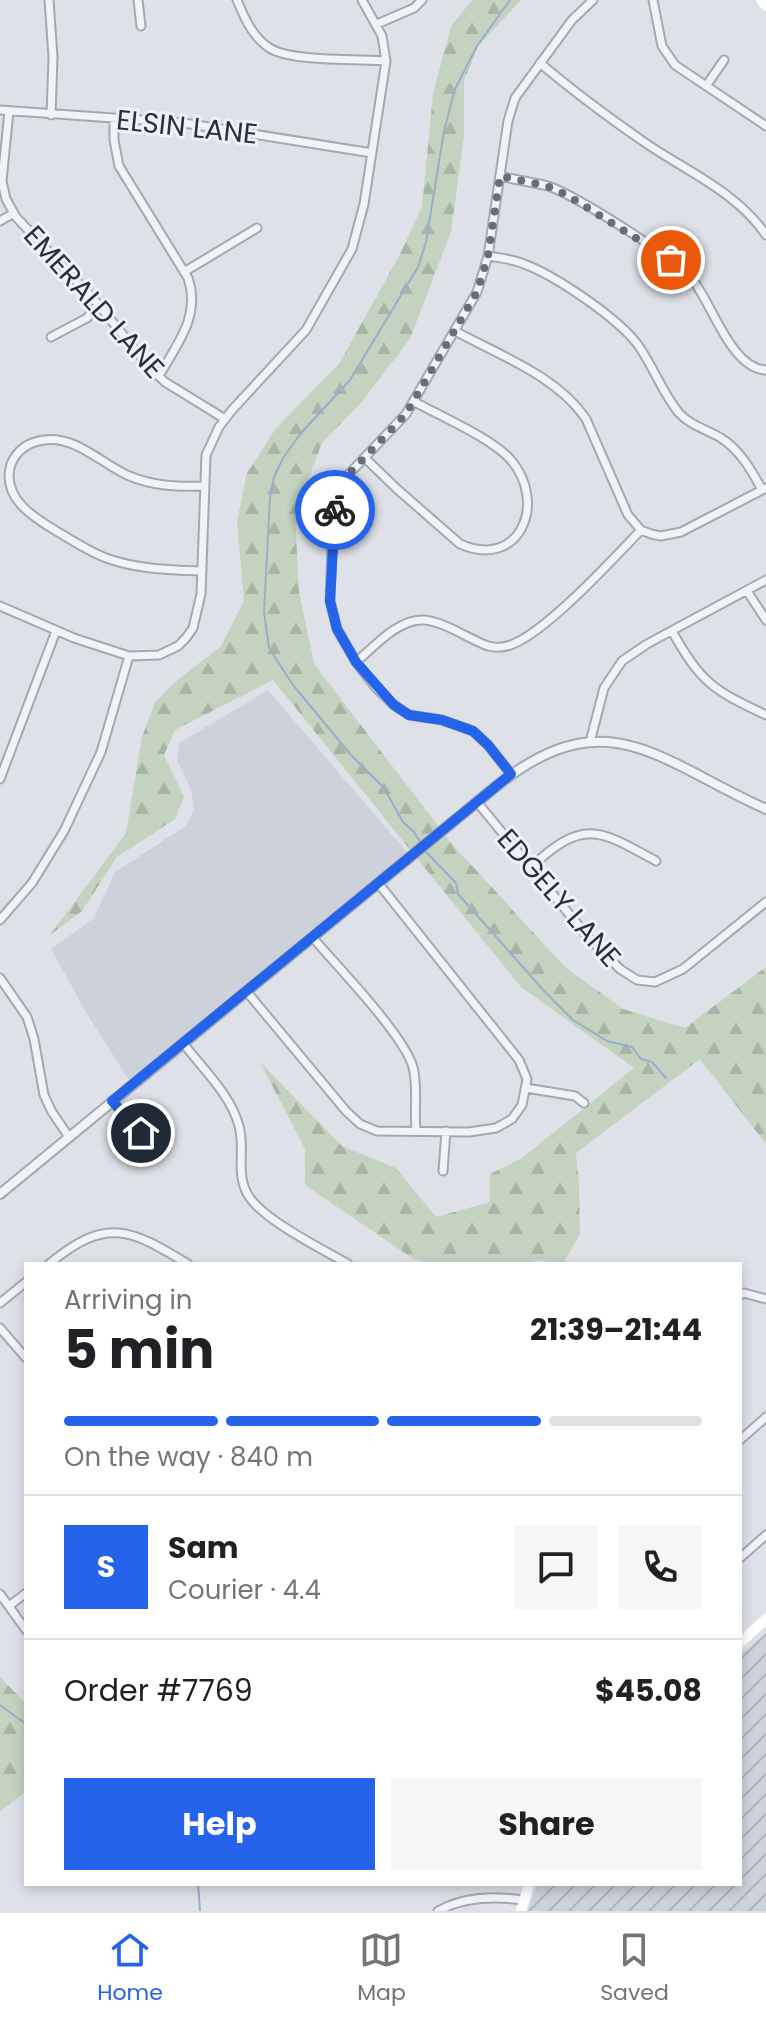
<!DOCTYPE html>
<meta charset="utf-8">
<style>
body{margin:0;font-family:Poppins,sans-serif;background:#f6f6f6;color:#202124;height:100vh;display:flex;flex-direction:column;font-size:30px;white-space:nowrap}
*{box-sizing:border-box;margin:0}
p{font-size:26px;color:#757577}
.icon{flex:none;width:44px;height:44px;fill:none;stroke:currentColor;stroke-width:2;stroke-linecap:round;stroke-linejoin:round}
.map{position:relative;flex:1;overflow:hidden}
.panel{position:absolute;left:24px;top:1262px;width:718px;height:624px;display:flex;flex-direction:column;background:#fff;border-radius:0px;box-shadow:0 4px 12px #0003}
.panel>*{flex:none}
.pin{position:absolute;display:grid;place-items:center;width:68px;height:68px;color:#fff;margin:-34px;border:4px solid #fff;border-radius:50%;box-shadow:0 2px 8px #0007}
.courier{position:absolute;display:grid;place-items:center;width:80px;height:80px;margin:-40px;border:6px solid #2563eb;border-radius:50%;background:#fff;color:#222;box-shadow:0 2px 10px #0007}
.headline em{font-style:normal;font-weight:700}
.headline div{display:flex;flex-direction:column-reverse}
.headline{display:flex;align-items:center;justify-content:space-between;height:136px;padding:0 40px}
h1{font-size:52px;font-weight:700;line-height:60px}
.bar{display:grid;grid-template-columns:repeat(4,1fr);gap:12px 8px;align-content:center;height:96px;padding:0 40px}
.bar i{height:10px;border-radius:6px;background:#e0e0e0}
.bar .selected{background:#2563eb}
.bar p{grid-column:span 4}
.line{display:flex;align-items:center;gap:20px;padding:0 40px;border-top:2px solid #e0e0e0}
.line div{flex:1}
.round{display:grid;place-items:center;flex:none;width:84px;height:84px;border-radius:0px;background:#f6f6f6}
.button{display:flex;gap:16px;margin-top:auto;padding:16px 40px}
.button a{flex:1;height:92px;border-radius:0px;background:#2563eb;color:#fff;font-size:32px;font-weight:700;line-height:92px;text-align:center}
.button a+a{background:#f6f6f6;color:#202124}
.menu{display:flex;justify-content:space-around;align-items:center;height:112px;border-top:2px solid #e0e0e0;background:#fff;font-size:22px;color:#757577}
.menu a{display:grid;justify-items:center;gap:4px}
.menu .selected{color:#2563eb}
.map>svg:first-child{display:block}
</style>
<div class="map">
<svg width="766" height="1911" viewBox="0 0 766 1911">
<defs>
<pattern id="industrial-furrows" width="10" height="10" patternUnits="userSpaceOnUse" patternTransform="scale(2)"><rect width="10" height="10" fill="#ccd1da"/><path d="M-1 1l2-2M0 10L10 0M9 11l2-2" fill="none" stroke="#afb4bc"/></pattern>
<pattern id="forest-firs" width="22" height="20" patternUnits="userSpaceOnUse" patternTransform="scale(2)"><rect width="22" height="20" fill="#c3d3bf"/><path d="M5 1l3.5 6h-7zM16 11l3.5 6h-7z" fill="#a8b5a5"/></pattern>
</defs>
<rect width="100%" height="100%" fill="#dee2e8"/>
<path fill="#ccd1da" d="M268,690l143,167 -279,228 -45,-71 -36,-65 43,-31 21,-46 71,-46 8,-17 -3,-20 -14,-28 2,-18z"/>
<path fill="url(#industrial-furrows)" d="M766,1633v278h-239l11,-27h202v-229z"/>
<path fill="url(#forest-firs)" d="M472,0h49l-42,45 -15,35v56l-13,96 -41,107 -50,65 -38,39 -27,71 4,78 15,72 138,180 114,124 57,41 62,19 81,-61v177l-66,-85 -124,94 3,30 1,51 -17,30 -25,-4 -13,4h-91l-19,-4 -110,-75v-36l-45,-87 82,84 54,22 40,49 54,-15v-28l32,-16 112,-90 -113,-81 -248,-307 -98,50 -11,25 20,42 -9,22 -58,38 -35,54 -32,24 76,-102 16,-96 13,-35 20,-20 46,-36 23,-45 -7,-80 10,-48 29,-45 63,-64 61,-110 22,-47 11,-113 18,-68z
M0,1677l26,27v88l-26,19z"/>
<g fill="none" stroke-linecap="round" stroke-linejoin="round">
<path stroke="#98aeca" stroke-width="2" d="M422,845l-8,-13 -11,-10 -19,-34 -33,-33 -58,-70 -24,-37 -5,-36 6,-114 4,-21 9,-19 18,-25 49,-53 68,-113 8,-25 18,-111 11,-42 22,-43 33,-46
M425,851l31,32 2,11 88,99 27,27 34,21 25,6 9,12 11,3 14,16
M0,1705l26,19
M198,1884l2,27"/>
<defs>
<path id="minor" d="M49,0l4,57 -2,58
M138,0l3,26
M237,0c7,17 15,36 31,47 20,15 90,12 118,14
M653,0l9,46 13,19 91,61
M377,24l37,-16 8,-8
M540,63c33,28 68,54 104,79 42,29 93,50 122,93
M706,86l18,-26
M0,110l184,13 188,30
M9,111l-7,70 4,18 10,18 82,87 51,63 16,15 60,37
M114,119v21l5,26 69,112c13,38 -11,66 -29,98
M500,176c16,4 32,6 48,10 27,9 126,71 144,93 20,24 39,90 74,91
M0,221l14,-8
M488,256c12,2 25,3 36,8 32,12 94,54 114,81 15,21 24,47 41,68 12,13 27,16 42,25 19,12 31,33 41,52
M184,272l73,-44
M455,331c44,24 102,45 131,88l42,96 13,15 10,4 10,2 20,-4 85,-44
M51,337l36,-19 11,-14
M365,458l32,31 63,55c59,26 88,-40 51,-84 -18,-21 -71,-44 -96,-58
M202,571c-32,-1 -66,-2 -96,-13 -15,-6 -30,-15 -43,-23 -25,-15 -63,-35 -52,-71 6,-14 18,-22 33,-24 30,-5 57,23 83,35 25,11 50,12 77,11
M747,591l19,29
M0,606l74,32 55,18 30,-1 19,-9 8,-8 7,-10 8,-34 5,-139 13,-28 13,-17 74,-80 46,-81 12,-45 22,-143 -4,-25 -20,-36
M672,631c29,52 41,59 94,84
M356,662c18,-15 43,-44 68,-42 22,2 44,19 64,26 9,2 16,2 25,-2 35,-14 99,-84 128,-114
M590,742l14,-54 18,-27 25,-17 119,-64
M511,774l-23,-29 -15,-14 -31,-11 -33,-5 -15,-10 -17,-16 -21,-27 -19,-33 -7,-28 3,-83 5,-23 10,-20 58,-61 71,-122 11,-36 20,-135 7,-23 57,-78 21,-20
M0,779l56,-148
M477,802l111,135 32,32 17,11 18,2 28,-13 83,-67
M530,868c53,-49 67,-40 126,-7
M0,920l32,-37 32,-52 37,-79 28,-96
M313,938c25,29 90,96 100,129 5,19 1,43 3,63
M0,978l27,39 7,22 10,56 8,17 17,25
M247,992l99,119 14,13 17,7 92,1 27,-4 16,-9 10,-14 5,-26 -8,-19 -140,-176
M183,1043c19,25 48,52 56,83 7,24 -5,50 11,72 16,23 72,51 98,66
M526,1088l49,8 9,7
M112,1101l37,40
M443,1171l3,-40
M49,1264c58,-48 81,-35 139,0
M740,1295l4,-2 22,6
M0,1303l26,-21
M0,1328l26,30
M740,1440l26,-23
M740,1558l26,-23
M0,1594l26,36
M9,1606l17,-13
M438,1911c26,-15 56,-15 85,-11"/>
<path id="tertiary" d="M0,1194l494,-406c112,-91 163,-28 272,21"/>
</defs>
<use href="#minor" stroke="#a3a9b2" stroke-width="11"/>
<use href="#tertiary" stroke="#a3a9b2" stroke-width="12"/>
<use href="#minor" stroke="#f1f3f7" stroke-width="7"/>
<use href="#tertiary" stroke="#f1f3f7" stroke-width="8"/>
<path stroke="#fff" stroke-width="10" d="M761,0l5,6
M740,1643l26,-24
M521,1911l8,-27"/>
</g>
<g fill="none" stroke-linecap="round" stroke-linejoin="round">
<path stroke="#676e7b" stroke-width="8" stroke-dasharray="0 14.4" d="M335,510l3,-15 10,-20 58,-61 71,-122 11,-36 12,-80 47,10 20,9 104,65"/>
<path stroke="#2563eb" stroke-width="10" d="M141,1133l-29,-32 399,-327 -23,-29 -15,-14 -31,-11 -33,-5 -15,-10 -38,-43 -19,-33 -7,-28 5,-91"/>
</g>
<g text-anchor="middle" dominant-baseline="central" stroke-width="6" stroke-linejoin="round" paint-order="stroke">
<g font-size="28" fill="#272f40" stroke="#eef1f6">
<text transform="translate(187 127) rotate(6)">ELSIN LANE</text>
<text transform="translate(94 302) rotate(48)">EMERALD LANE</text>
<text transform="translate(559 898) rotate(49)">EDGELY LANE</text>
</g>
</g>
</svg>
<div class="pin" style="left:671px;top:260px;background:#ea580c"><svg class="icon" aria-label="bag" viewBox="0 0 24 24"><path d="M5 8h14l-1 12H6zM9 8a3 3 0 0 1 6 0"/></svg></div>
<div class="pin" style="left:141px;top:1133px;background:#1f2937"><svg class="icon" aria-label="home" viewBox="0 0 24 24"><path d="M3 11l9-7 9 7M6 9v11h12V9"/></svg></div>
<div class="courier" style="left:335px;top:510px"><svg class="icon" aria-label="bike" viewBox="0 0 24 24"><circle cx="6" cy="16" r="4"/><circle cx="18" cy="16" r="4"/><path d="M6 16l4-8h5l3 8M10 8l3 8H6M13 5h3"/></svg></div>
<section class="panel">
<div class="headline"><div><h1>5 min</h1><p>Arriving in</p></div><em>21:39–21:44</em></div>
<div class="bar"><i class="selected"></i><i class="selected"></i><i class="selected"></i><i></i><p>On the way · 840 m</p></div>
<div class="line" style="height:144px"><b class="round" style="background:#2563eb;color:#fff">S</b><div><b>Sam</b><p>Courier · 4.4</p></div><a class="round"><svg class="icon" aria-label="chat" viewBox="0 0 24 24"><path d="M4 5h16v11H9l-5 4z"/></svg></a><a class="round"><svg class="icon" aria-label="phone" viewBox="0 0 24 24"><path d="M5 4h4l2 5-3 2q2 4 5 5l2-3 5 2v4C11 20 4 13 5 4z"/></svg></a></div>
<div class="line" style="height:104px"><div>Order #7769</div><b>$45.08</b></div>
<div class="button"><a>Help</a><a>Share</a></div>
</section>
</div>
<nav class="menu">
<a class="selected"><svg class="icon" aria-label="home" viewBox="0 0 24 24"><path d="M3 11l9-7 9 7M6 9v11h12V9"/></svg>Home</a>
<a><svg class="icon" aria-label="map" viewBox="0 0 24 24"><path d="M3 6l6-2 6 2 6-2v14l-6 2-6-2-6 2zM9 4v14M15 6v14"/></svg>Map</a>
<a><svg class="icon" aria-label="saved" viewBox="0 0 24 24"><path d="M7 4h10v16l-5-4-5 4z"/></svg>Saved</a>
</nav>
